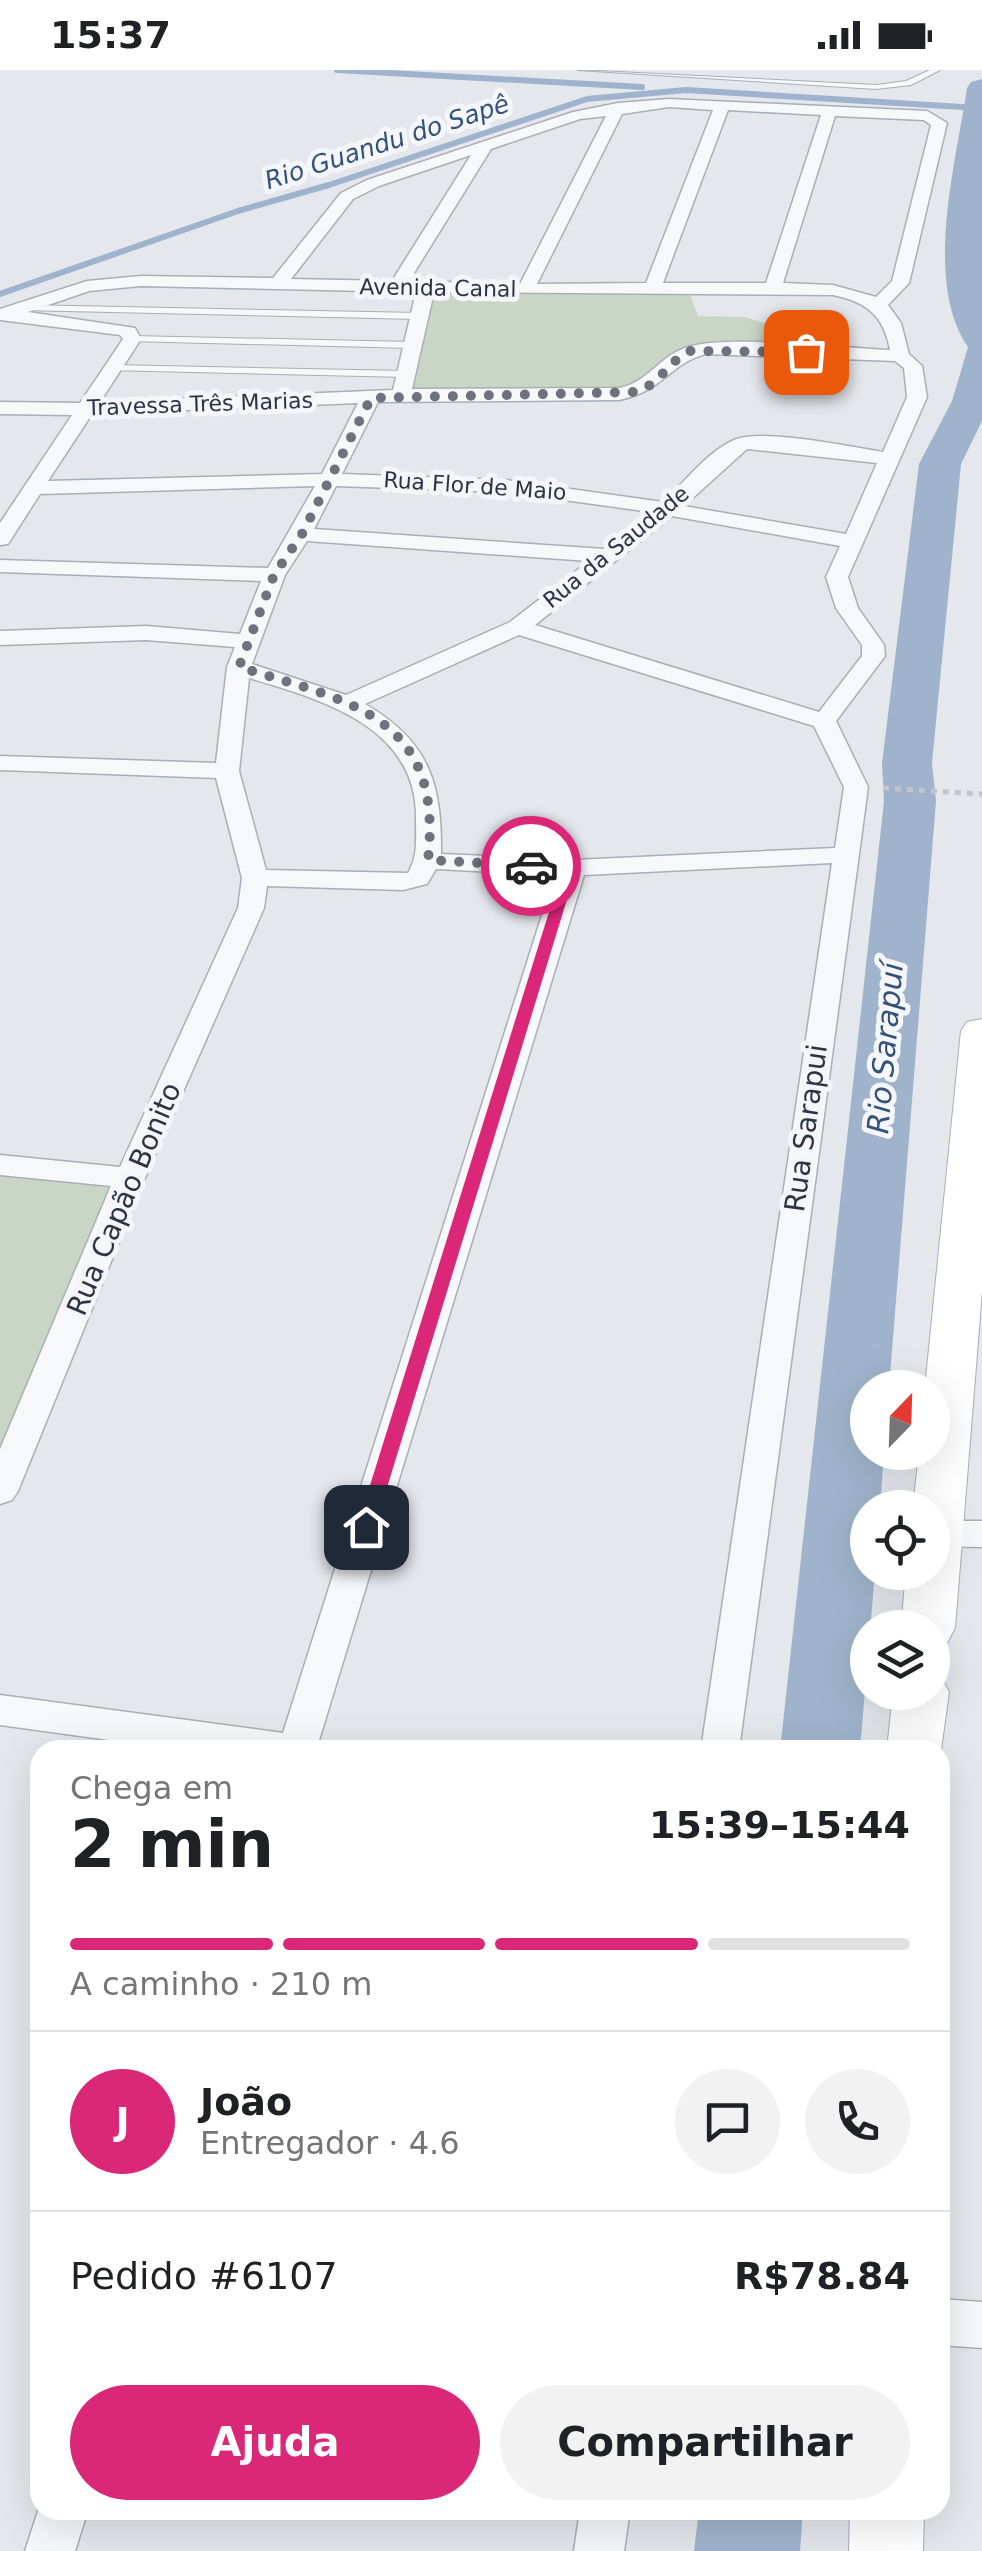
<!DOCTYPE html>
<html lang="pt">
<meta charset="utf-8">
<style>
body{margin:0;font-family:"DejaVu Sans",sans-serif;background:#f2f2f2;color:#202124;height:100vh;display:flex;flex-direction:column;font-size:38px;white-space:nowrap}
*{box-sizing:border-box;margin:0}
p{font-size:32px;color:#757577}
.icon{flex:none;width:55px;height:55px;fill:none;stroke:currentColor;stroke-width:2;stroke-linecap:round;stroke-linejoin:round}
.map{position:relative;flex:1;overflow:hidden}
.drawer{position:absolute;left:30px;top:1670px;width:920px;height:780px;display:flex;flex-direction:column;background:#fff;border-radius:30px;box-shadow:0 10px 40px #0002}
.drawer>*{flex:none}
.needle{width:65px;rotate:23deg}
.controls{position:absolute;left:850px;top:1300px;display:grid;gap:20px}
.controls a{display:grid;place-items:center;width:100px;height:100px;border-radius:50%;background:#fff;box-shadow:0 10px 40px #0002;font-size:50px}
.pin{position:absolute;display:grid;place-items:center;width:85px;height:85px;color:#fff;margin:-42px;border-radius:20px;box-shadow:0 5px 15px #0006}
.courier{position:absolute;display:grid;place-items:center;width:100px;height:100px;margin:-50px;border:8px solid #db2777;border-radius:50%;background:#fff;color:#222;box-shadow:0 2px 12px #0007}
.overview em{font-style:normal;font-weight:700}
.overview div{display:flex;flex-direction:column-reverse}
.overview{display:flex;align-items:center;justify-content:space-between;height:170px;padding:0 40px}
h1{font-size:65px;font-weight:700;line-height:75px}
.bar{display:grid;grid-template-columns:repeat(4,1fr);gap:15px 10px;align-content:center;height:120px;padding:0 40px}
.bar i{height:12px;border-radius:8px;background:#e0e0e0}
.bar .active{background:#db2777}
.bar p{grid-column:span 4}
.line{display:flex;align-items:center;gap:25px;padding:0 40px;border-top:2px solid #e0e0e0}
.line div{flex:1}
.round{display:grid;place-items:center;flex:none;width:105px;height:105px;border-radius:52px;background:#f2f2f2}
.button{display:flex;gap:20px;margin-top:auto;padding:20px 40px}
.button a{flex:1;height:115px;border-radius:60px;background:#db2777;color:#fff;font-size:40px;font-weight:700;line-height:115px;text-align:center}
.button a+a{background:#f2f2f2;color:#202124}
.status{display:flex;justify-content:space-between;align-items:center;height:70px;padding:0 50px;background:#fff;direction:ltr}
.status svg{height:28px;fill:currentColor}
.map>svg:first-child{display:block}
</style>
<div class="status"><b>15:37</b><svg viewBox="0 0 49 12"><path d="M0 12V9h3v3zM5 12V6h3v6zM10 12V3h3v9zM15 12V0h3v12zM26 1h20v11H26zM47 4h2v5h-2z"/></svg></div>
<div class="map">
<svg width="982" height="2481" viewBox="0 0 982 2481">
<rect width="100%" height="100%" fill="#e4e7ec"/>
<path fill="#c9d6c5" d="M431,220l258,2 9,24 47,1 40,12 8,20 -100,-1 -47,37 -28,8 -210,1z
M0,1102l118,14 -118,271z"/>
<g fill="none" stroke-linecap="round" stroke-linejoin="round">
<path stroke="#9fb4cc" stroke-width="6" d="M337,0l305,17
M0,224l238,-83 91,-26 258,-86 99,-9 293,18"/>
<path fill="#9fb4cc" fill-rule="evenodd" d="M982,9v342l-21,43 -29,299 4,38 -47,587h-21v64h16l-4,56h-12v64h7l-15,178h-80l104,-949 -2,-38 37,-299 33,-63 16,-54c-45,-65 -12,-184 -1,-259l4,-6z
M699,2440h104l-3,41h-106z"/>
<defs>
<path id="lane" d="M578,0l298,15 30,-4 24,-11h10l-29,15 -35,4z
M24,235l395,8 5,3 -5,3 -398,-9v-4z
M132,266l280,6 5,3 -5,3 -283,-7 -2,-2z
M111,295l296,6 5,3 -5,3 -300,-7v-4z"/>
<path id="street" d="M669,29l258,12 20,12 -38,160 -21,22 13,18 8,31 13,12 5,31 -79,180 10,31 26,37 1,11 -49,65 32,66 -129,963h-38l131,-887 -248,12 -268,875h-134l-182,-25v-30l283,38 265,-837 10,-21 -122,-6 -9,15 -24,6 -136,-4 -3,22 -119,270 -127,313 -6,9 -12,4v-55l111,-263 -111,-11v-20l120,12 118,-259 4,-30 -26,-100 -216,-8v-14l216,7 11,-96 8,-20 -89,-7 -146,5v-14l146,-5 94,8 21,-53 -261,-9v-12l268,8 47,-82 -275,8 -32,50 -8,1v-22l72,-108 -72,-1v-12l80,1 43,-64 -3,-4 -120,-15v-11l87,-28 54,-5 132,2 68,-85 26,-13 206,-68 45,-9zM669,37l44,3 -67,173 -109,1 85,-170zM728,40l93,5 -55,168h-103zM606,46l-86,168 -111,-3 82,-132 89,-30zM835,46l89,4 7,5 -39,156 -16,16 -43,-12 -50,-2zM471,85l-79,126 -101,-2 62,-80 26,-13zM141,216l275,6 -23,98 -293,12 41,-63 -6,-11 -107,-16 61,-21zM434,222l399,3c34,7 51,21 57,55 -46,-2 -168,-16 -205,-2 -26,9 -38,35 -66,40l-207,1zM706,284l189,7 9,7 3,29 -24,55c-33,-5 -121,-24 -149,-12 -27,12 -49,42 -71,62l-157,-22 -164,-6 36,-72 241,-2c45,-9 51,-37 87,-46zM358,333l-36,71 -274,7 44,-67zM747,379l130,14 -31,71 -162,-28zM336,416l170,6 145,20 -47,37 -290,-20zM672,446l168,30 -14,31 10,31 26,37v11l-43,56 -284,-87zM307,471l282,20 -79,61 -164,73 -94,-31 33,-89zM519,565l295,91 30,61 -9,61 -261,12 -133,-6c1,-71 -12,-113 -76,-150zM249,608c73,22 169,48 167,142 0,19 2,36 -8,53l-142,-3 -27,-99z
M937,1451h45v26l-50,-1v-24z
M940,2229l42,3v46l-42,-3z
M40,2435v5h48l-13,41h-50z
M580,2440h50l-6,41h-50z"/>
<path id="secondary" d="M982,949v272l-27,337 -8,15 -15,4v-19h-31l5,-56h26v-64h-19l6,-56h13v-64h-7l36,-357 6,-9z
M932,1604l9,3 8,15 -9,65v-7h-53l6,-58h39z
M850,2440h74l-1,41h-74z"/>
</defs>
<use href="#lane" stroke="#a9aeb7" stroke-width="2"/>
<use href="#street" stroke="#a9aeb7" stroke-width="3"/>
<use href="#secondary" stroke="#a9aeb7" stroke-width="2"/>
<path stroke="#c2c5cb" stroke-width="5" stroke-dasharray="6 6" stroke-linecap="butt" d="M883,718l99,6"/>
<use href="#lane" fill="#f7f8fa" fill-rule="evenodd"/>
<use href="#street" fill="#f7f8fa" fill-rule="evenodd"/>
<use href="#secondary" fill="#fff" fill-rule="evenodd"/>
</g>
<path fill="#db2777" d="M526,793l48,1 6,4 -12,28 -193,631 -9,7 -9,-7 197,-631 12,-24 -42,-6z"/>
<g fill="none" stroke-linecap="round" stroke-linejoin="round">
<path stroke="#6c737f" stroke-width="10" stroke-dasharray="0 18" d="M531,796l-103,-6c16,-144 -77,-158 -189,-193l35,-92 28,-41 69,-136 264,-6c24,-6 33,-31 55,-41l116,1"/>
</g>
<g text-anchor="middle" dominant-baseline="central" stroke-width="10" stroke-linejoin="round" paint-order="stroke">
<g font-size="22" fill="#2b3445" stroke="#f4f6f9">
<text transform="translate(438 218) rotate(1)">Avenida Canal</text>
<text transform="translate(200 334) rotate(-2)">Travessa Três Marias</text>
<text transform="translate(475 416) rotate(4)">Rua Flor de Maio</text>
<text transform="translate(616 477) rotate(-39)">Rua da Saudade</text>
</g>
<g font-size="25" font-style="italic" fill="#34527a" stroke="#f4f6f9">
<text transform="translate(387 72) rotate(-18)">Rio Guandu do Sapê</text>
</g>
<g font-size="28" fill="#2b3445" stroke="#f4f6f9">
<text transform="translate(806 1058) rotate(-82)">Rua Sarapui</text>
<text transform="translate(124 1129) rotate(-67)">Rua Capão Bonito</text>
</g>
<g font-size="30" font-style="italic" fill="#34527a" stroke="#f4f6f9">
<text transform="translate(885 978) rotate(-85)">Rio Sarapuí</text>
</g>
</g>
</svg>
<div class="controls">
<a><svg class="needle" viewBox="-14 -14 28 28"><path d="M0-13l5 13h-10z" fill="#e53935"/><path d="M0 13l5-13h-10z" fill="#757577"/></svg></a>
<a><svg class="icon" aria-label="locate" viewBox="0 0 24 24"><circle cx="12" cy="12" r="6"/><path d="M12 2v4M12 18v4M2 12h4M18 12h4"/></svg></a>
<a><svg class="icon" aria-label="layers" viewBox="0 0 24 24"><path d="M12 4l9 5-9 5-9-5zM3 14l9 5 9-5"/></svg></a>
</div>
<div class="pin" style="left:806px;top:282px;background:#ea580c"><svg class="icon" aria-label="bag" viewBox="0 0 24 24"><path d="M5 8h14l-1 12H6zM9 8a3 3 0 0 1 6 0"/></svg></div>
<div class="pin" style="left:366px;top:1457px;background:#1f2937"><svg class="icon" aria-label="home" viewBox="0 0 24 24"><path d="M3 11l9-7 9 7M6 9v11h12V9"/></svg></div>
<div class="courier" style="left:531px;top:796px"><svg class="icon" aria-label="car" viewBox="0 0 24 24"><path d="M5 17H2v-5l4-1 3-4h7l3 4 3 1v5h-3M9 17h6M6 11h13"/><circle cx="7" cy="17" r="2"/><circle cx="17" cy="17" r="2"/></svg></div>
<section class="drawer">
<div class="overview"><div><h1>2 min</h1><p>Chega em</p></div><em>15:39–15:44</em></div>
<div class="bar"><i class="active"></i><i class="active"></i><i class="active"></i><i></i><p>A caminho · 210 m</p></div>
<div class="line" style="height:180px"><b class="round" style="background:#db2777;color:#fff">J</b><div><b>João</b><p>Entregador · 4.6</p></div><a class="round"><svg class="icon" aria-label="chat" viewBox="0 0 24 24"><path d="M4 5h16v11H9l-5 4z"/></svg></a><a class="round"><svg class="icon" aria-label="phone" viewBox="0 0 24 24"><path d="M5 4h4l2 5-3 2q2 4 5 5l2-3 5 2v4C11 20 4 13 5 4z"/></svg></a></div>
<div class="line" style="height:130px"><div>Pedido #6107</div><b>R$78.84</b></div>
<div class="button"><a>Ajuda</a><a>Compartilhar</a></div>
</section>
</div>
